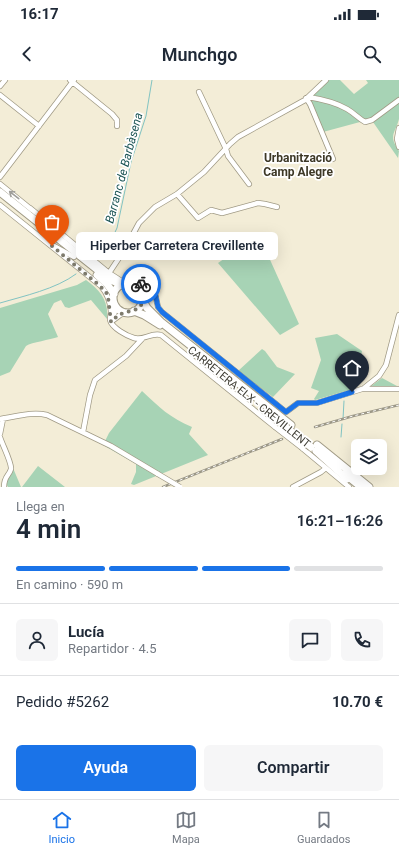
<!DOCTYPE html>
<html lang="es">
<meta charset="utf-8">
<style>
body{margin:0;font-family:Roboto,sans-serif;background:#f6f6f7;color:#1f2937;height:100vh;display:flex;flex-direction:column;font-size:15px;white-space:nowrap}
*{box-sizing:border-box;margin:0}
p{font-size:13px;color:#747a83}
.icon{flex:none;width:22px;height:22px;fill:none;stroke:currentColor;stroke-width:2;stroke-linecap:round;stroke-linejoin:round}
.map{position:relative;height:407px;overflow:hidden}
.panel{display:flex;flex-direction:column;background:#fff;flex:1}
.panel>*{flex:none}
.controls{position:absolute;left:351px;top:359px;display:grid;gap:8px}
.controls a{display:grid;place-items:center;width:36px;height:36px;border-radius:6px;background:#fff;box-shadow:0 4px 16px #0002;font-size:20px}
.pin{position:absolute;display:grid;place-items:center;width:34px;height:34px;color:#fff;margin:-41px -17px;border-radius:50% 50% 50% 0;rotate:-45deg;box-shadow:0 0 4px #0007}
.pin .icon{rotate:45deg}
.courier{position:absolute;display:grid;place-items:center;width:40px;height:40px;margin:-20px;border:3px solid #1a73e8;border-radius:50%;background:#fff;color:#222;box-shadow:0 1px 5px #0007}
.bubble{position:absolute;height:28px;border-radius:6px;background:#fff;box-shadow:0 4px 16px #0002;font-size:13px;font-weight:600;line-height:28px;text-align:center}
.head em{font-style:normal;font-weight:600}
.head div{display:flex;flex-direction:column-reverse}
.head{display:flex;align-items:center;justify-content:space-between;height:68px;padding:0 16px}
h1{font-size:26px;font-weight:600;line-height:30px}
.bar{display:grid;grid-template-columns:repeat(4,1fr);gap:6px 4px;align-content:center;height:48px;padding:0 16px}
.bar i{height:5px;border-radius:3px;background:#e0e1e3}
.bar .active{background:#1a73e8}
.bar p{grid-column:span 4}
.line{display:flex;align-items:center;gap:10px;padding:0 16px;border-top:1px solid #e0e1e3}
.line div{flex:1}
.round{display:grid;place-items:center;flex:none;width:42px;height:42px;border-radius:6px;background:#f6f6f7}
.button{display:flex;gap:8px;margin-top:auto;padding:8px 16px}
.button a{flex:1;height:46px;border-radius:6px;background:#1a73e8;color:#fff;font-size:16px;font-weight:600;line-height:46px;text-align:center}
.button a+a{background:#f6f6f7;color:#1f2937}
.status{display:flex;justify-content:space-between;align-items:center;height:28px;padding:0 20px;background:#fff;direction:ltr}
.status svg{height:11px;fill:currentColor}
header{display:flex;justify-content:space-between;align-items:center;height:52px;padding:0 16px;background:#fff;font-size:18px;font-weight:600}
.tabs{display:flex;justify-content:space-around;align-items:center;height:56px;border-top:1px solid #e0e1e3;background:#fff;font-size:11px;color:#747a83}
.tabs a{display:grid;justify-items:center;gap:2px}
.tabs .active{color:#1a73e8}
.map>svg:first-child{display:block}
</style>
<div class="status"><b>16:17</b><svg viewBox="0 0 49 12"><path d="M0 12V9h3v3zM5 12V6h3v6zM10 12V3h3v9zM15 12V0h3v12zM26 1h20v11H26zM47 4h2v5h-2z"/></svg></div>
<header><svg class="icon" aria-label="back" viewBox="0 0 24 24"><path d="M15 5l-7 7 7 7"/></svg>Munchgo<svg class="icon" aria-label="search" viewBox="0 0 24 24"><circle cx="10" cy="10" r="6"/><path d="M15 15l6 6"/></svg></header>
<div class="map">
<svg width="399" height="407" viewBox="0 0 399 407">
<rect width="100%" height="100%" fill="#f3edd7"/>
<path fill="#a7d3b5" d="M328,0h12l14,14 14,-11 -2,-3h33c0,9 0,32 0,39 -4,15 -11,16 0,32l-1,7 -25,-36 -5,2 -8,-2 -37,10 -18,-31z
M246,157l4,1 7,6 5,-2 37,82 -19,11 -62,-72 16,-11z
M86,200c14,10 23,21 21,39l-16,-19 -22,8 -4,-1 -4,-7 -7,3 -6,11 10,23c-8,3 -26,5 -32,9l-16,26 -10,4v-68l77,-23z
M337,254l25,17 -7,34 1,3 -41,12 -1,-1 5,-8 -8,-3 10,-28 -6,-22z
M262,269l3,2 12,16 18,7 -22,23 -35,-26z
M382,298l15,8 -27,1z
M142,311c17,16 28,27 50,36l-3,7 19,21 -74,30 -3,-1 5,-12v-8l-33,-19 6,-12z
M38,386l27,21h-43z
M13,388l8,19h-13l-3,-5z"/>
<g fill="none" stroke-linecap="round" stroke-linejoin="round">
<path stroke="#81c3c2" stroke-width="1" d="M99,175l10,-10 8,-17 14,-66 15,-46 6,-36
M0,223c24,-7 56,-14 76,-29
M343,339l1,-18
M341,357l1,-13"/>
<defs>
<path id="minor" d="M70,0l42,34 5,6v6
M0,6l5,-6
M199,12l27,57 2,7 21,28
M0,15l39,31
M308,17c13,2 27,5 39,12 7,4 11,9 18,13l7,-2 27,-20
M306,18l4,6 23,55
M399,48l-2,11 2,8
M0,97l74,-97
M0,104l32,26
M177,114l21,24 13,-8 11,3 36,-10 7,1 12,3
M0,125l101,81c6,7 9,14 10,25 0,3 -1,6 -1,9 2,8 17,16 24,18 10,3 17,-6 27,-3l114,92
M30,128l79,65 14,9
M54,166l20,11
M109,193l16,-24 14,-26 16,-16 22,-13 27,-22 26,-28 8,-7 67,-37 21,-20
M129,203l6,-2 10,-10 4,1 2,3 7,32 4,5 124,100 12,-9h19l45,-14h37
M141,211l2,-17
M112,241l3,-10v-7
M112,241l8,-6 6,-3
M364,308l15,-12 7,-11 13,-50
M0,339c15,-2 32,-8 47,-4l64,31 47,28
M83,352l7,-37 5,-15 31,-24 16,-17
M0,354l3,-15
M0,357c2,7 12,26 11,32 -2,7 -7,7 -7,18
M302,368l47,39
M293,407l28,-15 5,-4"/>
<path id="highway" d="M0,112l109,87 13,6
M97,195l10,9 7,10
M113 218a15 15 0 1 1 30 0a15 15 0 1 1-30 0Z
M143,221l4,7 14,14 130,103
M134,231l10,4 16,10
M317,365l52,42
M316,371l31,28
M345,394l16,13"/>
</defs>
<use href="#minor" stroke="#a09a85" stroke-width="6"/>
<use href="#highway" stroke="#a09a85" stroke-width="9"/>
<use href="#minor" stroke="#fff" stroke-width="4.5"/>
<use href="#highway" stroke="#fff" stroke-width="7"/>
<defs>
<path id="rail" d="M315,347l38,-11 46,-11
M163,407l119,-48"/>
</defs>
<use href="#rail" stroke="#9b9787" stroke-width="2.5"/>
<use href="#rail" stroke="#fff" stroke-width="1" stroke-dasharray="3" stroke-linecap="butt"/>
<defs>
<path id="minor-bridge" d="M275,347l27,21
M158,394l22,13"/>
<path id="highway-bridge" d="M284,346l27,21"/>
</defs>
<use href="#minor-bridge" stroke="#a09a85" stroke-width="6" stroke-linecap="butt"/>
<use href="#highway-bridge" stroke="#a09a85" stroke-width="9" stroke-linecap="butt"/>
<use href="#minor-bridge" stroke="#fff" stroke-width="4.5"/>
<use href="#highway-bridge" stroke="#fff" stroke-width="7"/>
</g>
<defs><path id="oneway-shaft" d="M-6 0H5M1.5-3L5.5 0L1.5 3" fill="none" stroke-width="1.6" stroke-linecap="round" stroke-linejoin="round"/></defs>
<use stroke="#9f9e9a" href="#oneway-shaft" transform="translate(14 115) rotate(-142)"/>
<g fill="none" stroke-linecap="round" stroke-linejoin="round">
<path stroke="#7e7b6d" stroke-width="4" stroke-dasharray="0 7.2" d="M52,166l48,40 6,6 2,5 3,25c3,-3 6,-6 10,-8 8,-4 21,-2 22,-15 0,-5 -2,-10 -2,-15"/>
<path stroke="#1a73e8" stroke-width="5" d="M141,204l2,-11 3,-2 5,3 7,33 4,5 124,100 12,-9h19l35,-11"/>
</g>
<g text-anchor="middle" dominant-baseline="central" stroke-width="3.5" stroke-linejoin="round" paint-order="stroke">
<g font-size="11" fill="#3f3d34" stroke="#fff">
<text transform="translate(249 317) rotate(39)">CARRETERA ELX - CREVILLENT</text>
</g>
<g font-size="12" font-weight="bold" fill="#3d3826" stroke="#fff">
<text x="298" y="78">Urbanització<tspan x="298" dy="14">Camp Alegre</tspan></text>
</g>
<g font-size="12" font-style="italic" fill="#195353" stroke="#fff">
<text transform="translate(124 88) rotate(-75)">Barranc de Barbàsena</text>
</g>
</g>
</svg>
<div class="controls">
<a><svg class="icon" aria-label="layers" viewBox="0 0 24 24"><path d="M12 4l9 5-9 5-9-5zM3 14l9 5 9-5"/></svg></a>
</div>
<div class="pin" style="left:52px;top:166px;background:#ea580c"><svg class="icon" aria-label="bag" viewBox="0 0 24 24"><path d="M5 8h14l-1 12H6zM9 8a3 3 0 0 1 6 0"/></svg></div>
<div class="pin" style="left:352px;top:312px;background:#1f2937"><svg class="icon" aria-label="home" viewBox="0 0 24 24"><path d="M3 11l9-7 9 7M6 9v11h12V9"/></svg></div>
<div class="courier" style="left:141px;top:204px"><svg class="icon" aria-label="bike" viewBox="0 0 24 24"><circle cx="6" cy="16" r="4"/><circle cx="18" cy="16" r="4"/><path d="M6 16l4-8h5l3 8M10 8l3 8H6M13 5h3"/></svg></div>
<div class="bubble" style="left:76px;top:152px;width:202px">Hiperber Carretera Crevillente</div>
</div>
<section class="panel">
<div class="head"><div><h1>4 min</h1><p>Llega en</p></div><em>16:21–16:26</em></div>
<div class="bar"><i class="active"></i><i class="active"></i><i class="active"></i><i></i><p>En camino · 590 m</p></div>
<div class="line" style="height:72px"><a class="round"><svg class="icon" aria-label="person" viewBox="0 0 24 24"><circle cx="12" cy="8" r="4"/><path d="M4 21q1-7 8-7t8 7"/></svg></a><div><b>Lucía</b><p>Repartidor · 4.5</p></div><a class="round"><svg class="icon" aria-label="chat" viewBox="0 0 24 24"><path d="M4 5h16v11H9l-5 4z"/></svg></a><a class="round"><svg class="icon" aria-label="phone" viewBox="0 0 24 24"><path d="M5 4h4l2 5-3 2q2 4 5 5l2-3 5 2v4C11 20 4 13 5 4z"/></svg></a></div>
<div class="line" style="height:52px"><div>Pedido #5262</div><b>10.70 €</b></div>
<div class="button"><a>Ayuda</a><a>Compartir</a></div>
</section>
<nav class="tabs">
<a class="active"><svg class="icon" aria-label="home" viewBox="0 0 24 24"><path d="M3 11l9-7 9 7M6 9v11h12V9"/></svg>Inicio</a>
<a><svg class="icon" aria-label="map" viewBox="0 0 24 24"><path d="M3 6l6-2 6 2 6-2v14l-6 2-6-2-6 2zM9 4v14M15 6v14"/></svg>Mapa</a>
<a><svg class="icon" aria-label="saved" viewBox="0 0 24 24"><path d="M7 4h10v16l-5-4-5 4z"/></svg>Guardados</a>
</nav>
